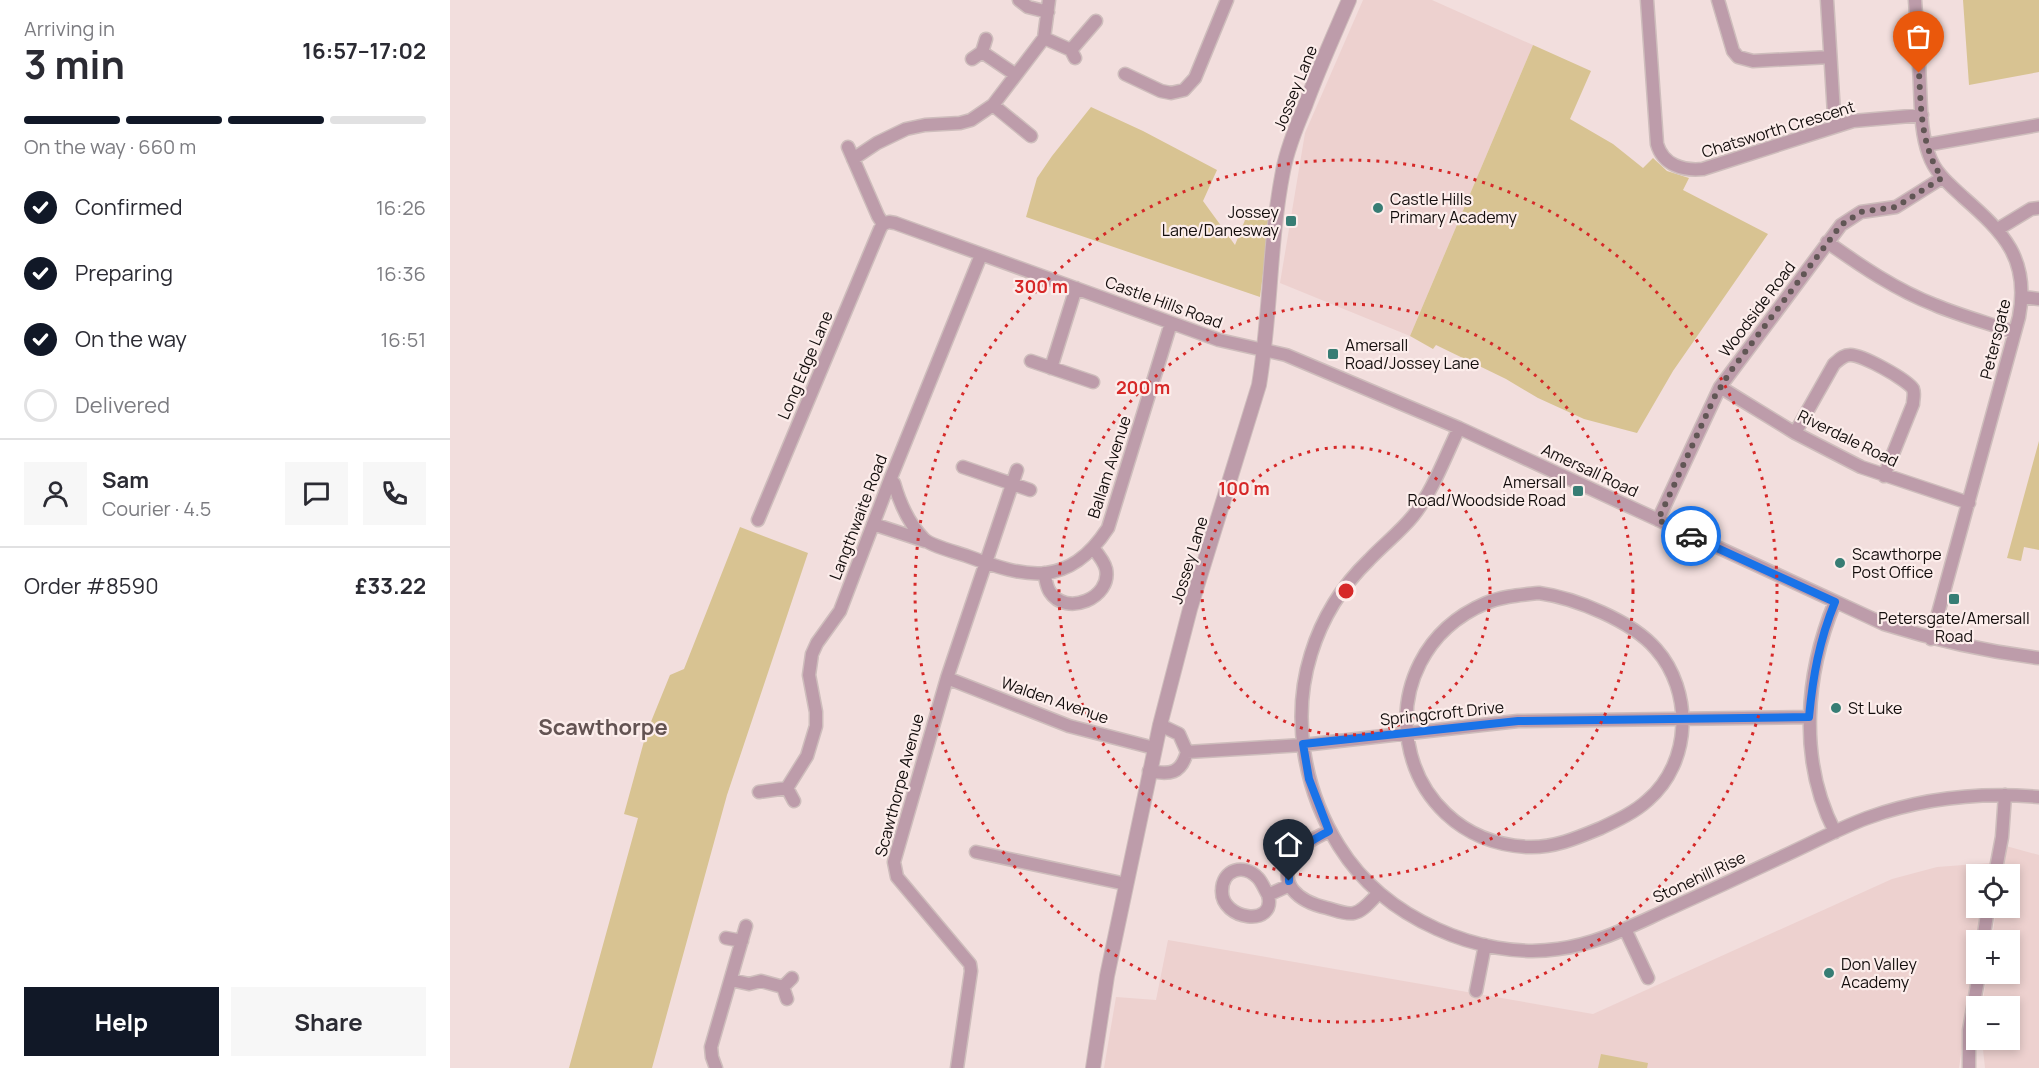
<!DOCTYPE html>
<meta charset="utf-8">
<style>
body{margin:0;font-family:Manrope,sans-serif;background:#f7f7f7;color:#2b2b33;height:100vh;display:flex;flex-direction:column;font-size:22px;white-space:nowrap}
*{box-sizing:border-box;margin:0}
p{font-size:20px;color:#7c7c81}
.icon{flex:none;width:33px;height:33px;fill:none;stroke:currentColor;stroke-width:2;stroke-linecap:round;stroke-linejoin:round}
.map{position:relative;flex:1;overflow:hidden}
.side{display:flex;flex-direction:column;background:#fff;width:450px}
.side>*{flex:none}
.tools{position:absolute;left:1516px;top:864px;display:grid;gap:12px}
.tools a{display:grid;place-items:center;width:54px;height:54px;border-radius:0px;background:#fff;box-shadow:0 3px 9px #0003;font-size:30px}
.pin{position:absolute;display:grid;place-items:center;width:51px;height:51px;color:#fff;margin:-62px -26px;border-radius:50% 50% 50% 0;rotate:-45deg;box-shadow:0 0 6px #0007}
.pin .icon{rotate:45deg}
.courier{position:absolute;display:grid;place-items:center;width:60px;height:60px;margin:-30px;border:4px solid #1a73e8;border-radius:50%;background:#fff;color:#222;box-shadow:0 2px 8px #0007}
.head em{font-style:normal;font-weight:700}
.head div{display:flex;flex-direction:column-reverse}
.head{display:flex;align-items:center;justify-content:space-between;height:102px;padding:0 24px}
h1{font-size:39px;font-weight:700;line-height:45px}
.bar{display:grid;grid-template-columns:repeat(4,1fr);gap:9px 6px;align-content:center;height:72px;padding:0 24px}
.bar i{height:8px;border-radius:4px;background:#e1e1e2}
.bar .selected{background:#111827}
.bar p{grid-column:span 4}
.line{display:flex;align-items:center;gap:15px;padding:0 24px;border-top:2px solid #e1e1e2}
.line div{flex:1}
.round{display:grid;place-items:center;flex:none;width:63px;height:63px;border-radius:0px;background:#f7f7f7}
ol{padding:0 24px;list-style:none}
li{display:flex;align-items:center;gap:18px;height:66px}
li p{margin-inline-start:auto}
li .icon{padding:6px;border-radius:50%;background:#111827;color:#fff;stroke-width:4}
li:last-child{color:#7c7c81}
li i{width:33px;height:33px;border:3px solid #e1e1e2;border-radius:50%}
.button{display:flex;gap:12px;margin-top:auto;padding:12px 24px}
.button a{flex:1;height:69px;border-radius:0px;background:#111827;color:#fff;font-size:24px;font-weight:700;line-height:69px;text-align:center}
.button a+a{background:#f7f7f7;color:#2b2b33}
main{display:flex;flex:1;min-height:0}
.map>svg:first-child{display:block}
</style>
<main>
<section class="side">
<div class="head"><div><h1>3 min</h1><p>Arriving in</p></div><em>16:57–17:02</em></div>
<div class="bar"><i class="selected"></i><i class="selected"></i><i class="selected"></i><i></i><p>On the way · 660 m</p></div>
<ol>
<li><svg class="icon" aria-label="check" viewBox="0 0 24 24"><path d="M5 12l5 5 9-10"/></svg>Confirmed<p>16:26</p></li>
<li><svg class="icon" aria-label="check" viewBox="0 0 24 24"><path d="M5 12l5 5 9-10"/></svg>Preparing<p>16:36</p></li>
<li><svg class="icon" aria-label="check" viewBox="0 0 24 24"><path d="M5 12l5 5 9-10"/></svg>On the way<p>16:51</p></li>
<li><i></i>Delivered</li>
</ol>
<div class="line" style="height:108px"><a class="round"><svg class="icon" aria-label="person" viewBox="0 0 24 24"><circle cx="12" cy="8" r="4"/><path d="M4 21q1-7 8-7t8 7"/></svg></a><div><b>Sam</b><p>Courier · 4.5</p></div><a class="round"><svg class="icon" aria-label="chat" viewBox="0 0 24 24"><path d="M4 5h16v11H9l-5 4z"/></svg></a><a class="round"><svg class="icon" aria-label="phone" viewBox="0 0 24 24"><path d="M5 4h4l2 5-3 2q2 4 5 5l2-3 5 2v4C11 20 4 13 5 4z"/></svg></a></div>
<div class="line" style="height:78px"><div>Order #8590</div><b>£33.22</b></div>
<div class="button"><a>Help</a><a>Share</a></div>
</section>
<div class="map">
<svg width="1589" height="1068" viewBox="0 0 1589 1068">
<rect width="100%" height="100%" fill="#f2dedd"/>
<path fill="#edd1cf" d="M913,0h69l101,45 -123,291 -130,-53 25,-150z
M1556,846l33,9v213h-54l-3,-28h28v-34h-28l5,-32h23v-34h-18l4,-32h14v-34h-9z
M1540,863l-2,11h-11v34h6l-24,160h-855l12,-71 40,3 12,-60 425,74 299,-135 45,-12z"/>
<path fill="#d8c392" d="M1513,0h76v72l-70,13z
M1083,45l58,26 -21,48 43,25 30,24 10,-10 14,13 22,7 -6,12 85,44 -95,137 -36,62 -53,-14 -46,-21 -32,-19 -70,-34 -3,4 -23,-13z
M641,107l52,24 74,39 -14,31 32,44 10,-25h25l-10,77 -234,-80 11,-39 15,-22z
M1589,441v109l-15,-3 -3,14 -14,-3z
M290,527l68,26 -81,242 -75,273h-83l69,-250 -14,-4 22,-80 24,-59 14,-6z
M1151,1054l47,9 -1,5h-49z"/>
<g fill="none" stroke-linecap="round" stroke-linejoin="round">
<defs>
<path id="minor" d="M569,0l9,7 20,5
M1197,0l10,144c6,21 26,27 46,25l150,-48 69,-6
M1268,0l15,51 5,6 15,4 77,-4
M1377,0l7,114 3,12
M1465,0c2,29 4,58 5,87 1,22 1,47 9,68 6,18 20,29 34,42 41,36 67,62 56,120l-88,322
M594,38l27,12
M532,52l34,23
M625,58l-4,-8 25,-29
M522,59l10,-7 4,-13
M675,74l36,17 10,2 13,-3 11,-12 32,-78
M543,105l38,31
M1476,145l113,-20
M398,147l30,69 5,8
M403,159l24,-16 29,-14 19,-4 35,-2 11,-3 22,-15 51,-67 5,-38
M433,224l6,-2 6,1 324,117 67,15 173,73 425,196c54,17 99,27 155,34
M1548,229l33,-20 8,-1
M1377,242c34,24 69,48 108,63 26,11 53,18 79,27
M1573,297l16,2
M581,361l62,21
M601,368l25,-80
M1270,387l75,46 66,34 108,36
M1009,428c-14,29 -26,63 -46,88 -13,16 -30,29 -44,44 -27,26 -47,58 -58,94 -20,64 -7,136 28,192 23,37 58,65 98,83 37,17 81,26 121,20 40,-5 75,-24 111,-40 40,-18 79,-36 119,-55 26,-12 52,-26 79,-36 55,-20 114,-26 172,-21
M1345,433l39,-69c5,-4 9,-9 16,-9 11,-1 58,25 63,34 2,5 0,10 0,15l-29,72
M513,467l67,23
M440,480l4,3c6,21 14,40 30,56 7,7 32,13 43,17 59,22 101,33 141,-28l63,-205
M308,520l122,-291 3,-5
M1208,520l62,-133 121,-162 20,-13 35,-5 46,-29
M423,524l52,17
M594,573c2,6 2,13 6,19 16,25 62,6 56,-23 -2,-8 -8,-15 -13,-21
M1089,593c36,5 93,28 117,56 37,42 36,113 -8,151 -13,12 -30,20 -47,28 -24,10 -47,20 -73,19 -137,-7 -168,-190 -42,-244 17,-7 35,-8 53,-10z
M497,678l122,48 85,22
M737,752l116,-7 215,-24 291,-4
M699,771c21,4 32,3 38,-19l-8,-18 -19,-9
M337,788l20,-32 9,-30v-14l-7,-37 3,-21 5,-11 23,-32 50,-131 91,-225
M309,792l28,-4 7,13
M879,831c-11,6 -27,12 -34,23 -21,30 5,48 32,54 8,2 19,7 27,5 10,-2 18,-14 25,-20
M1385,832c-37,-71 -30,-158 0,-230
M526,852l150,32
M1545,874l7,-37 3,-42
M818,895c-3,-5 -6,-13 -10,-17 -14,-15 -36,-9 -36,13 -1,29 55,37 46,4l22,-10
M1175,929l23,49
M276,938l16,3
M1533,940l5,-32
M281,980l18,4 12,-3 22,6
M1026,991l9,-46
M337,999l-4,-12 9,-9
M266,1068l-4,-11 -1,-10 35,-121
M507,1068l14,-97 -1,-7 -73,-87 -3,-15 53,-184 70,-208
M1519,1068v-38l10,-56"/>
<path id="tertiary" d="M643,1068l14,-92 53,-251 30,-116 69,-224c12,-71 10,-143 24,-214 4,-22 13,-44 22,-65 13,-36 29,-71 44,-106"/>
</defs>
<use href="#minor" stroke="#cebdbc" stroke-width="15"/>
<use href="#tertiary" stroke="#cebdbc" stroke-width="16"/>
<use href="#minor" stroke="#bd9caa" stroke-width="12"/>
<use href="#tertiary" stroke="#bd9caa" stroke-width="14"/>
</g>
<g fill="none" stroke-linecap="round" stroke-linejoin="round">
<path stroke="#615655" stroke-width="6" stroke-dasharray="0 10.8" d="M1241,536l-33,-16 57,-124 15,-24 111,-147 20,-13 35,-5 46,-29c-21,-31 -21,-69 -23,-105"/>
<path stroke="#1a73e8" stroke-width="8" d="M839,881c-1,-30 17,-37 40,-50l-20,-52 -6,-35 215,-23 291,-4c4,-41 10,-76 26,-115l-144,-66"/>
</g>
<g fill="none" stroke="#d62828" stroke-width="3" stroke-dasharray="3 6">
<circle cx="896" cy="591" r="144"/>
<circle cx="896" cy="591" r="287"/>
<circle cx="896" cy="591" r="431"/>
</g>
<g fill="#377d74" stroke="#fcedeb" stroke-width="2">
<circle cx="928" cy="208" r="6"/>
<rect x="835" y="215" width="12" height="12" rx="3"/>
<rect x="877" y="348" width="12" height="12" rx="3"/>
<rect x="1122" y="485" width="12" height="12" rx="3"/>
<circle cx="1390" cy="563" r="6"/>
<rect x="1498" y="593" width="12" height="12" rx="3"/>
<circle cx="1386" cy="708" r="6"/>
<circle cx="1379" cy="973" r="6"/>
</g>
<g text-anchor="middle" dominant-baseline="central" stroke-width="4.5" stroke-linejoin="round" paint-order="stroke">
<g font-size="16" fill="#130d0c" stroke="#fcedeb">
<text transform="translate(845 88) rotate(-68)">Jossey Lane</text>
<text transform="translate(1328 129) rotate(-17)">Chatsworth Crescent</text>
<text transform="translate(714 302) rotate(20)">Castle Hills Road</text>
<text transform="translate(1307 309) rotate(-53)">Woodside Road</text>
<text transform="translate(1545 339) rotate(-76)">Petersgate</text>
<text transform="translate(355 365) rotate(-67)">Long Edge Lane</text>
<text transform="translate(1398 438) rotate(26)">Riverdale Road</text>
<text transform="translate(659 467) rotate(-72)">Ballam Avenue</text>
<text transform="translate(1140 470) rotate(25)">Amersall Road</text>
<text transform="translate(408 517) rotate(-69)">Langthwaite Road</text>
<text transform="translate(739 560) rotate(-73)">Jossey Lane</text>
<text transform="translate(605 700) rotate(19)">Walden Avenue</text>
<text transform="translate(992 713) rotate(-6)">Springcroft Drive</text>
<text transform="translate(449 785) rotate(-75)">Scawthorpe Avenue</text>
<text transform="translate(1249 877) rotate(-25)">Stonehill Rise</text>
</g>
<g font-size="16" fill="#130d0c" stroke="#fcedeb" text-anchor="start">
<text x="940" y="199">Castle Hills<tspan x="940" dy="18">Primary Academy</tspan></text>
<text x="829" y="212" text-anchor="end">Jossey<tspan x="829" dy="18">Lane/Danesway</tspan></text>
<text x="895" y="345">Amersall<tspan x="895" dy="18">Road/Jossey Lane</tspan></text>
<text x="1116" y="482" text-anchor="end">Amersall<tspan x="1116" dy="18">Road/Woodside Road</tspan></text>
<text x="1402" y="554">Scawthorpe<tspan x="1402" dy="18">Post Office</tspan></text>
<text x="1504" y="618" text-anchor="middle">Petersgate/Amersall<tspan x="1504" dy="18">Road</tspan></text>
<text x="1398" y="708">St Luke</text>
<text x="1391" y="964">Don Valley<tspan x="1391" dy="18">Academy</tspan></text>
</g>
<g font-size="22" font-weight="bold" fill="#635352" stroke="#fcedeb">
<text x="153" y="727">Scawthorpe</text>
</g>
</g>
<circle cx="896" cy="591" r="9" fill="#d62828" stroke="#fcedeb" stroke-width="3"/>
<g font-size="18" text-anchor="middle" font-weight="bold" fill="#d62828" stroke="#fcedeb" stroke-width="4.5" stroke-linejoin="round" paint-order="stroke">
<text x="591" y="293">300 m</text>
<text x="693" y="394">200 m</text>
<text x="794" y="495">100 m</text>
</g>
</svg>
<div class="tools">
<a><svg class="icon" aria-label="locate" viewBox="0 0 24 24"><circle cx="12" cy="12" r="6"/><path d="M12 2v4M12 18v4M2 12h4M18 12h4"/></svg></a>
<a>+</a>
<a>−</a>
</div>
<div class="pin" style="left:1469px;top:73px;background:#ea580c"><svg class="icon" aria-label="bag" viewBox="0 0 24 24"><path d="M5 8h14l-1 12H6zM9 8a3 3 0 0 1 6 0"/></svg></div>
<div class="pin" style="left:839px;top:881px;background:#1f2937"><svg class="icon" aria-label="home" viewBox="0 0 24 24"><path d="M3 11l9-7 9 7M6 9v11h12V9"/></svg></div>
<div class="courier" style="left:1241px;top:536px"><svg class="icon" aria-label="car" viewBox="0 0 24 24"><path d="M5 17H2v-5l4-1 3-4h7l3 4 3 1v5h-3M9 17h6M6 11h13"/><circle cx="7" cy="17" r="2"/><circle cx="17" cy="17" r="2"/></svg></div>
</div>
</main>
